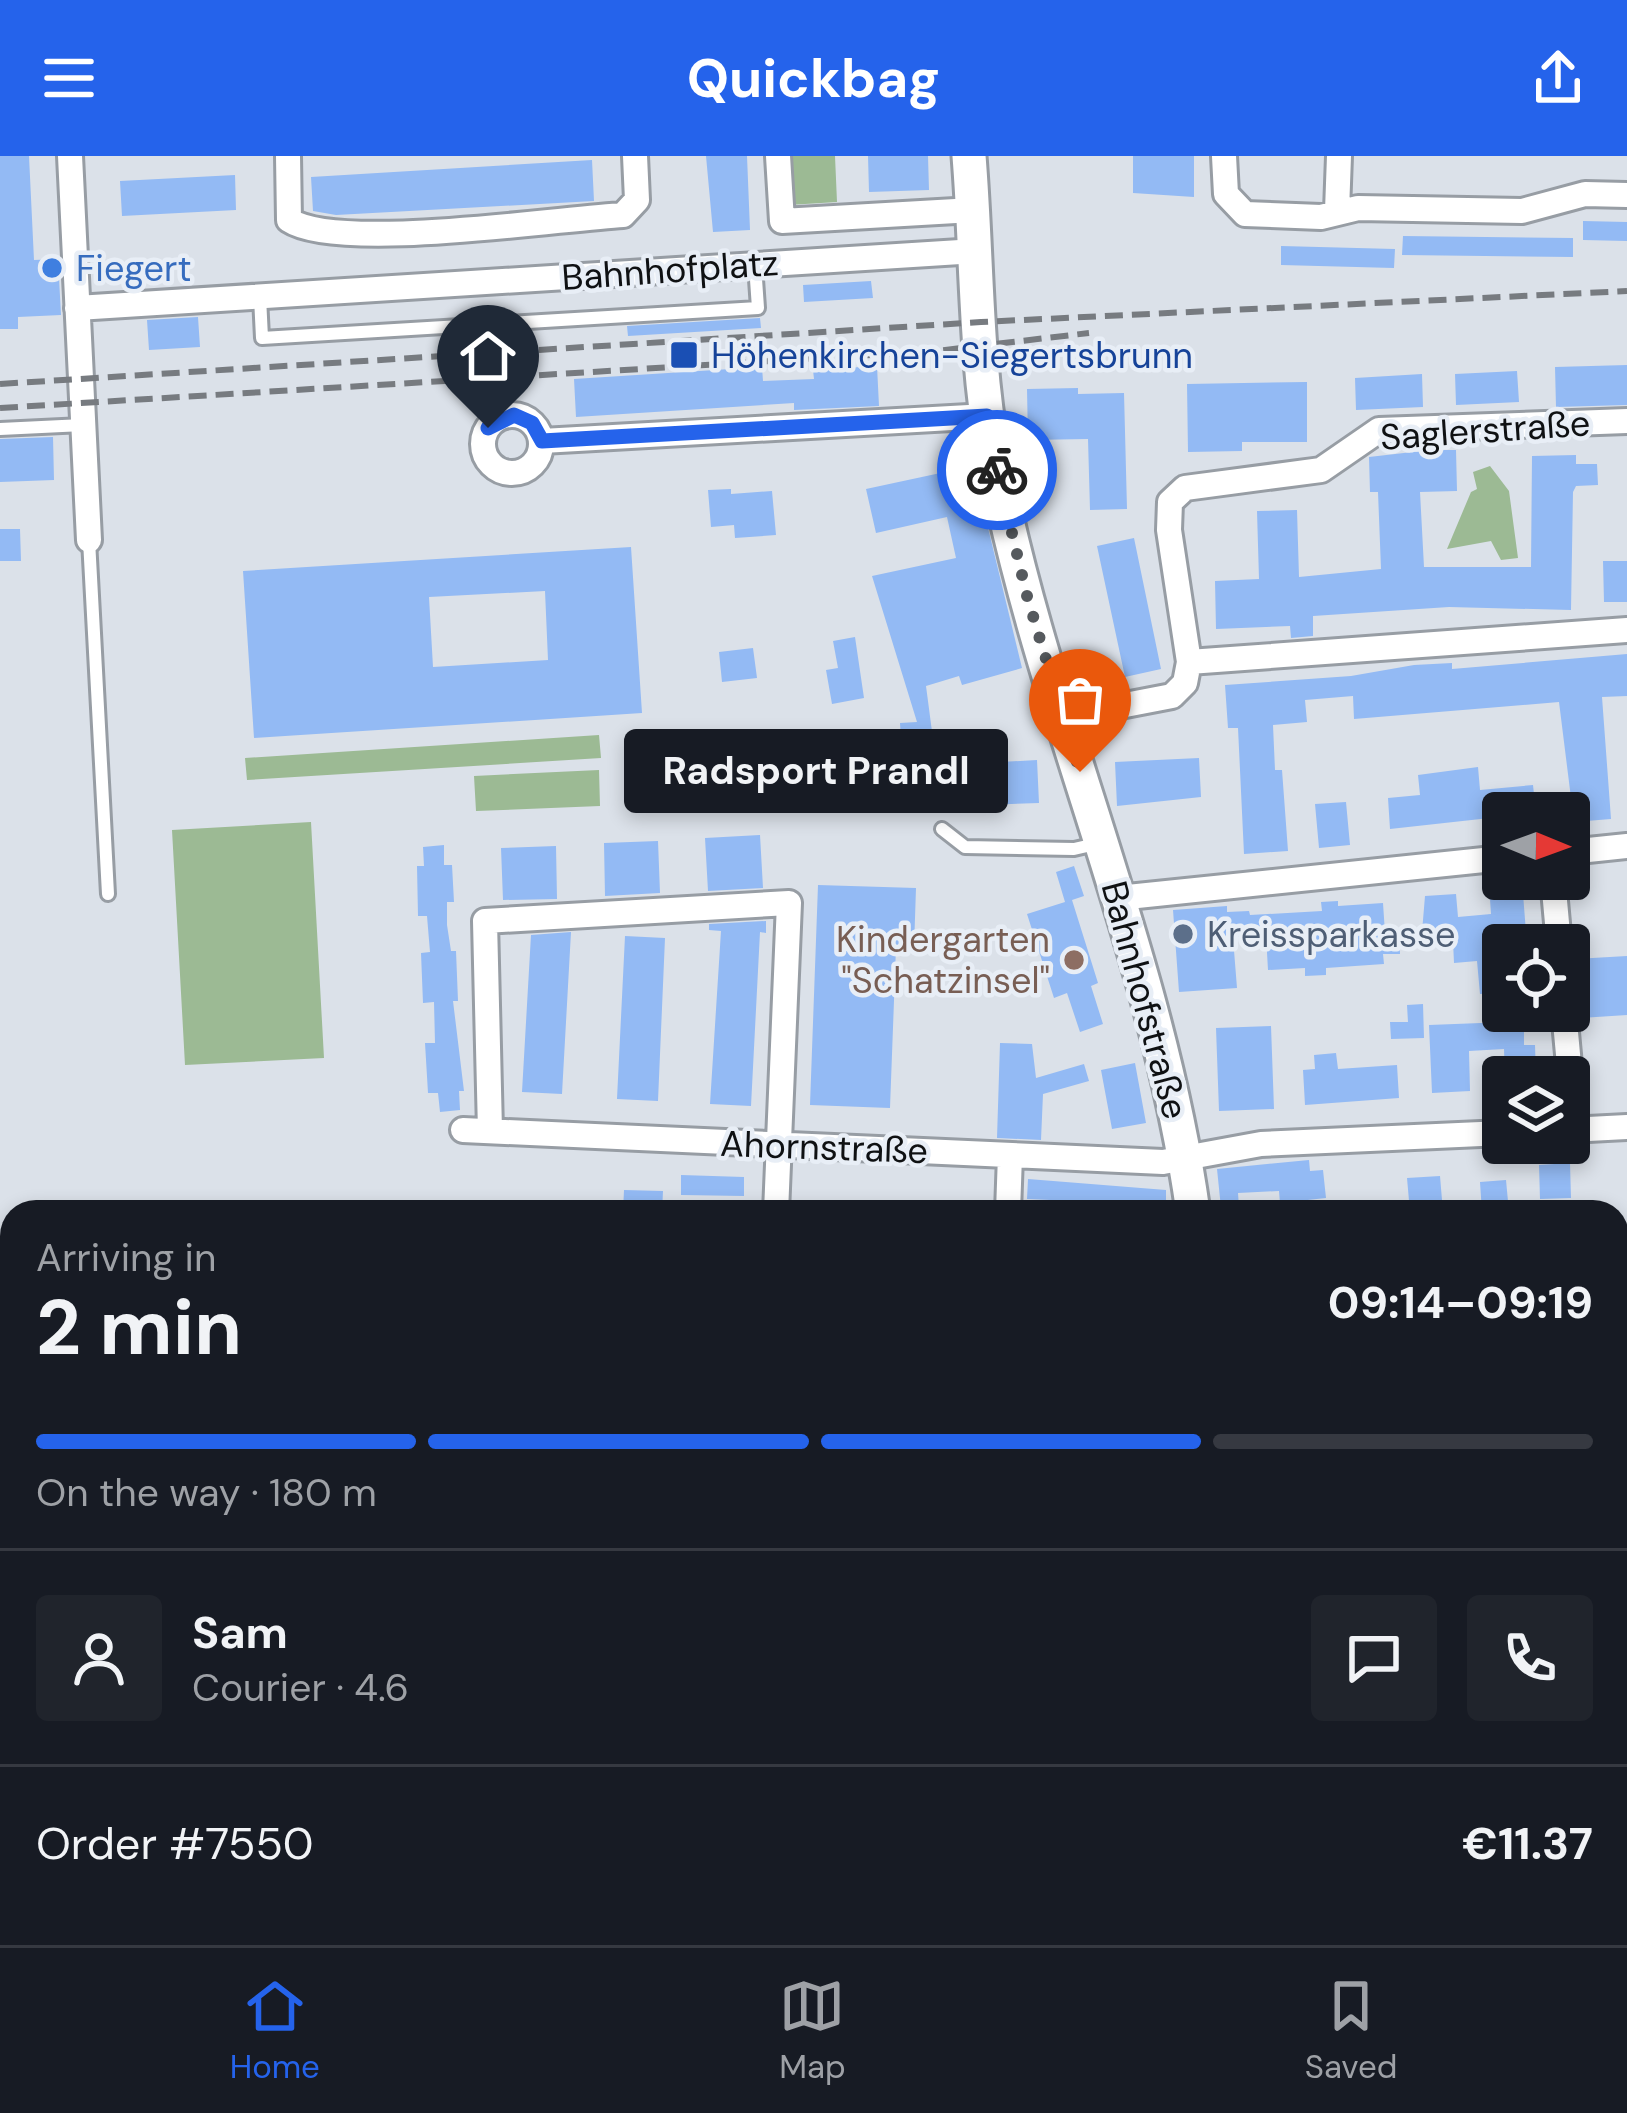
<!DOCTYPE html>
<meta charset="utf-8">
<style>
body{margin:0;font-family:"DM Sans",sans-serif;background:#20242c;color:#f1f3f6;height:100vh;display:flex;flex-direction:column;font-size:45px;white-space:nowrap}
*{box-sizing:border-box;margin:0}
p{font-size:39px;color:#9ea1a6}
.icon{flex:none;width:66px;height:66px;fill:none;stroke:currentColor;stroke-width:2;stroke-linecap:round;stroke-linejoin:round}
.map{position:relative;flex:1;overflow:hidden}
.side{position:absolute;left:0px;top:1044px;width:1629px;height:747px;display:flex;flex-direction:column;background:#171b24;border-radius:36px 36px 0 0;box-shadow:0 6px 18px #0003}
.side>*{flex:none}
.needle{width:78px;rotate:91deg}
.tools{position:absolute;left:1482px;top:636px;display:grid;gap:24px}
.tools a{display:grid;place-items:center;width:108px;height:108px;border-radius:12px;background:#171b24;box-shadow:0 6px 18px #0003;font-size:60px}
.pin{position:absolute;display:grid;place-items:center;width:102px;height:102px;color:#fff;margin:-123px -51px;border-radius:50% 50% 50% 0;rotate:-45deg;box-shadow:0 0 12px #0007}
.pin .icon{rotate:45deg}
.courier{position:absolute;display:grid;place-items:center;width:120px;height:120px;margin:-60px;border:9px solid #2563eb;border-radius:50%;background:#fff;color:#222;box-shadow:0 3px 15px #0007}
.bubble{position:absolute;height:84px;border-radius:12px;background:#171b24;box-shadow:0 6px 18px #0003;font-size:39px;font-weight:700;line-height:84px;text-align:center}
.summary em{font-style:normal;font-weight:700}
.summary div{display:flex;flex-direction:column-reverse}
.summary{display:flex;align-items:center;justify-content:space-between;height:204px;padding:0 36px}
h1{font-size:78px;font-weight:700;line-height:90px}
.bar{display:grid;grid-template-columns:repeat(4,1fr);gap:18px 12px;align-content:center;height:144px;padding:0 36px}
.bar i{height:15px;border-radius:9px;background:#363941}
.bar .selected{background:#2563eb}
.bar p{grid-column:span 4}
.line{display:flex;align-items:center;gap:30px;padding:0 36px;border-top:3px solid #363941}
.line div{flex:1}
.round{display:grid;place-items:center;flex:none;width:126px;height:126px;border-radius:12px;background:#20242c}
header{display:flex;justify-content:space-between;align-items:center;height:156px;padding:0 36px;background:#2563eb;color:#fff;font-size:54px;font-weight:700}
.menu{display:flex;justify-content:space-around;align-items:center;height:168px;border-top:3px solid #363941;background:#171b24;font-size:33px;color:#9ea1a6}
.menu a{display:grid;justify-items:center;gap:6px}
.menu .selected{color:#2563eb}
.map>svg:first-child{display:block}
</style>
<header><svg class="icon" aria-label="menu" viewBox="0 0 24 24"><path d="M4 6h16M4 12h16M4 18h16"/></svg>Quickbag<svg class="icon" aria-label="share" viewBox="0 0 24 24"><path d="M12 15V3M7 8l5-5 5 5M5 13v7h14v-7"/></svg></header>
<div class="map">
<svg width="1627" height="1789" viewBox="0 0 1627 1789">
<rect width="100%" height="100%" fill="#dbe1e9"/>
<path fill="#9cba94" d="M786,0h49l2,46 -48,3z
M1490,310l19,25 9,67 -17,2 -10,-19 -44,8 24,-57 6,-3 -4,-17z
M599,579l2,23 -354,22 -2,-22z
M599,614l1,36 -124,5 -2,-35z
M311,666l13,236 -139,7 -13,-235z"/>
<path fill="#93baf4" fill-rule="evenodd" d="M0,0h29l5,104 24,-1 3,56 -43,2v12h-18z
M706,0h41l3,74 -37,2z
M868,0h60l1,34 -60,2z
M1133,0h61v41l-61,-4z
M592,4l2,41 -258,14 -23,-4 -2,-34z
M235,19l1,35 -114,6 -2,-35z
M1583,65l44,1v19l-44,-1z
M1403,80l170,2v19l-171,-2z
M1281,90l114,3 -1,19 -113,-3z
M871,125l2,17 -69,4 -1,-17z
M198,161l2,30 -51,3 -2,-30z
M760,162l1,10 -133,8 -1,-10z
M1627,209v40l-71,2 -1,-40z
M877,210l2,40 -85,4v-7l-218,14 -2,-38 188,-12 1,14 51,-2 -1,-9z
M1517,215l2,31 -63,3 -1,-31z
M1422,218l1,33 -67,3 -1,-32z
M1307,226v60h-65v9l-54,1 -1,-68z
M1078,232v6l46,-1 3,116 -37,1 -2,-71 -60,1 -1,-51z
M53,281l1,43 -54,2v-43z
M1430,294h26l1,41 -37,1 4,75h107l1,-111 44,-1v9h21l1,21 -22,1 -3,6 -2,118 -122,-3 -136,9v20l-22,2 -1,-12 -74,3 -1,-48 44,-2 -2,-68 40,-1 2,67 82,-8 -3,-77h-8l-1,-35z
M973,310l49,202 -60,17 -3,-9 -33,10 10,76 -8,1 -3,-11 -23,2 -2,-31 17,-1 -45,-146 84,-18 -9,-41 -71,16 -10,-44z
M731,333v5l41,-3 4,44 -41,3 -1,-13 -23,2 -3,-37z
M0,373h20l1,32h-21z
M1134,382l27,131 -36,8 -28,-131z
M631,391l11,166 -388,25 -11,-167zM545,435l3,69 -115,7 -4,-70z
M1603,405h24v41h-23z
M855,481l9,61 -32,6 -6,-34 12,-2 -5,-27z
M753,492l4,30 -35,4 -3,-30z
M1627,498v42l-25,1 9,122 -37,3 -15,-120 -205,17 -1,-23 -48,4 2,22 -34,3 2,45h7l6,81 -44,3 -6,-126h-10l-3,-43 126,-9 63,-11 38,-2v6z
M1199,602l2,39 -84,9 -2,-44z
M1037,604l2,43 -54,2 -2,-42z
M1478,611l2,23 53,-5 3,28 -146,16 -2,-31 32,-3 -2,-20z
M1346,646l4,43 -31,3 -4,-44z
M760,679l3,53 -55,3 -3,-53z
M658,685l2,52 -55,3 -1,-53z
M444,689v20h8l2,37h-7v23l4,26h5l2,50h-5l11,90h-5l1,19 -20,2 -2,-19h-10l-3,-50h10l-1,-41 -11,1 -2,-50 9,-1 -3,-36h-9l-1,-50h7l-1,-19z
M556,690l1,53 -54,1 -2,-52z
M1074,710l10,30 -12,4 26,83 -7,3 12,38 -23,8 -13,-39 -13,5 -27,-84 38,-12 -9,-30z
M1522,725l5,64h-24v12l-6,1 2,35 -19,1 -3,-33 -23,2 -1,-22 -32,3 4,-48 31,-2 2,23 33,-3 -2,-30z
M818,729l98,3 -2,60 -18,-1 -6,161 -80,-3z
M1338,745v5l45,-3 2,30h14l1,21h-17l1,10 -58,4v7l-21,1v-8l-37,2 -2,-35 -33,3 4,50 -58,4 -6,-82 54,-4v6l22,-1 1,4 72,-4 -1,-9z
M766,765v12l-6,-1 -9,174 -41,-2 11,-173 -12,-1v-6z
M571,776l-9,162 -40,-2 9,-157z
M625,780l40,2 -7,163 -41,-2z
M1627,800v59l-46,3 -6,-59z
M1423,848l1,34 -33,1 -1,-17h18l-1,-17z
M1481,867l43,3v19h11l1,32h-31l-1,-28 -35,2 1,40 -38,2 -3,-68z
M1271,870l3,83 -55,2 -3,-83z
M1000,887l32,1 4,34 48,-14 5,17 -46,13 -2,46 -44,-2z
M1336,897l2,16 59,-4 2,33 -94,7 -2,-35 12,-1 -1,-14z
M1135,907l11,60 -34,6 -11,-59z
M1309,1004l1,11 13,-1 3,28 -46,5 -1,-12 -41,2 1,14 -18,1 -4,-39z
M1570,1007l1,35 -31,1 -1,-34z
M681,1019l63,2v19l-63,-1z
M1440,1020l3,36h-33l-3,-34z
M1028,1023l138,11v22h-93l1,-11 -47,-2z
M1506,1024l3,32h-27l-2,-30z
M624,1034l39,1 -1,21h-39z"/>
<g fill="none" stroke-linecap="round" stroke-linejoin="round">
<defs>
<path id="lane" d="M260,141l2,41 496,-30 -3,-43
M0,273l83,-4
M89,384l19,354
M942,673l23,18 109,2 26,-6"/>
<path id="street" d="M70,0l19,384
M288,0l1,64c48,32 266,-1 334,-5l14,-15 -2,-44
M778,0l4,65 191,-11
M1224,0l2,38 19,20 76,3 37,-9 164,3 63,-17 42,1
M1337,55l2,-55
M77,152l899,-57
M483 288a29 29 0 1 1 58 0a29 29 0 1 1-58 0Z
M542,285l445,-25
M1189,506l438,-32
M1063,561l109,-21 13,-13 4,-21 -20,-132 1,-28 15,-14 136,-18 58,-40 248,-9
M1569,696l58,-6
M1553,723l6,66
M1118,742l385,-40
M1564,855l11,119
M463,974l700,32 98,-18 242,-11
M1569,974l58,-3
M490,975l-5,-210 304,-18 -13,309
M1008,1056l2,-57
M1617,1234l10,-1
M1617,1511h10
M213,1779l66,10
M696,1789l1,-10
M887,1789l1,-10
M1334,1789l3,-10
M1527,1789l2,-10"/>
<path id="secondary" d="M969,0c8,99 6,202 24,299 49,257 164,497 200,757
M1165,1789l2,-10"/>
</defs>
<use href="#lane" stroke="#979da4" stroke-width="18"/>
<use href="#street" stroke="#979da4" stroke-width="30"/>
<use href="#secondary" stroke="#979da4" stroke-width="39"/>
<use href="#lane" stroke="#fff" stroke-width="12"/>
<use href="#street" stroke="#fff" stroke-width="24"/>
<use href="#secondary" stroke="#fff" stroke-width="33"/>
<path stroke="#777b80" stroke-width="6" stroke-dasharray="18 9" stroke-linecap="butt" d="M0,228l981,-62 646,-31
M0,252l936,-57 153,-18"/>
</g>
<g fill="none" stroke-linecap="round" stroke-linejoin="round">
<path stroke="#565a5e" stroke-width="12" stroke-dasharray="0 21.6" d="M997,314l30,126 53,176"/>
<path stroke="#2563eb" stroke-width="15" d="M488,272l26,-13 18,8 10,18 445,-25 10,54"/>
</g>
<circle fill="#3f7fe0" stroke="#e8eef6" stroke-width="4.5" cx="52" cy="112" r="12"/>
<rect fill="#1a4fb4" stroke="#e8eef6" stroke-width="4.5" x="669" y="184" width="30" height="30" rx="6"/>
<circle fill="#5c6f8a" stroke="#e8eef6" stroke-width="4.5" cx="1183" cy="778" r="12"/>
<circle fill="#8d6e63" stroke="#e8eef6" stroke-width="4.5" cx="1074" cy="804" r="12"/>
<g text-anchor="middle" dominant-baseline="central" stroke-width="9" stroke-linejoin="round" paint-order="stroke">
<g font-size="36" fill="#366cbe" stroke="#e8eef6" text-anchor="start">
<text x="76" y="112">Fiegert</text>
</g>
<g font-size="36" fill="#0f1113" stroke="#e8eef6">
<text transform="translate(670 114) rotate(-4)">Bahnhofplatz</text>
<text transform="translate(1485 274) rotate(-4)">Saglerstraße</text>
<text transform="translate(1145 844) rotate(75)">Bahnhofstraße</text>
<text transform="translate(824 991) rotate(2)">Ahornstraße</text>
</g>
<g font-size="36" fill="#164399" stroke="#e8eef6" text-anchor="start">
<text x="711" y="199">Höhenkirchen-Siegertsbrunn</text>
</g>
<g font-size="36" fill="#4e5e75" stroke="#e8eef6" text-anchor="start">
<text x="1207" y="778">Kreissparkasse</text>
</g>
<g font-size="36" fill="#785e54" stroke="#e8eef6" text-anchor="end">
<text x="1050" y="783">Kindergarten<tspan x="1050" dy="41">"Schatzinsel"</tspan></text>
</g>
</g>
</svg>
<div class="tools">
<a><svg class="needle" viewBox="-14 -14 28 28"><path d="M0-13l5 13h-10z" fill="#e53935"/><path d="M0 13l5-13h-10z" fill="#9ea1a6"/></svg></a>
<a><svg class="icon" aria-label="locate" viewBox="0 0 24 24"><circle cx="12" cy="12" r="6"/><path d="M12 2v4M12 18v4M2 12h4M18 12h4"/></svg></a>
<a><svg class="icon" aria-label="layers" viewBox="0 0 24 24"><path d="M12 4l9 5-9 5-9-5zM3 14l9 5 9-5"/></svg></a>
</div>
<div class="pin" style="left:1080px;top:616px;background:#ea580c"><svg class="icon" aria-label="bag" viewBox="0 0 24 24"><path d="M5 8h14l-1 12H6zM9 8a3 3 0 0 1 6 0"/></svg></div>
<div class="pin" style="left:488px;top:272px;background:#1f2937"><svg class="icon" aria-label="home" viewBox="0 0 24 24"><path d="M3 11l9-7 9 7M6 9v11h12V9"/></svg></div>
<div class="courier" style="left:997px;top:314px"><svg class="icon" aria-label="bike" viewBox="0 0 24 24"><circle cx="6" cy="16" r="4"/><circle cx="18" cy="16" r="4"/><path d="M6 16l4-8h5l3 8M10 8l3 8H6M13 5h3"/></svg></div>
<div class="bubble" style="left:624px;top:573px;width:384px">Radsport Prandl</div>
<section class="side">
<div class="summary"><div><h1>2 min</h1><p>Arriving in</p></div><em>09:14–09:19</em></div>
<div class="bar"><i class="selected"></i><i class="selected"></i><i class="selected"></i><i></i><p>On the way · 180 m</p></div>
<div class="line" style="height:216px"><a class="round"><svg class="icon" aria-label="person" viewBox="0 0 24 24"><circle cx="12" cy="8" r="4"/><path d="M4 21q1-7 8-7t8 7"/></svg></a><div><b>Sam</b><p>Courier · 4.6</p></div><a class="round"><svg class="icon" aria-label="chat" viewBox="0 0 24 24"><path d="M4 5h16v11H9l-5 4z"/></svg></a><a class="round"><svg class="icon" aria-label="phone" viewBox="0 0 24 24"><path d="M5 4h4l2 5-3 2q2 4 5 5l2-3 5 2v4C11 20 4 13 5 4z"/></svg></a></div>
<div class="line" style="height:156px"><div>Order #7550</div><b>€11.37</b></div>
</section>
</div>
<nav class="menu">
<a class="selected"><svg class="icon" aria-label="home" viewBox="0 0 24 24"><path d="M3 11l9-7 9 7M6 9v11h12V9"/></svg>Home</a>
<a><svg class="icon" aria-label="map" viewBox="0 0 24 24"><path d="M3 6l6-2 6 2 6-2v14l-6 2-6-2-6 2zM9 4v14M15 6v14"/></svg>Map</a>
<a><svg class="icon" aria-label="saved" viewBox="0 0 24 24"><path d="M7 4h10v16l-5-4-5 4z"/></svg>Saved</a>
</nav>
